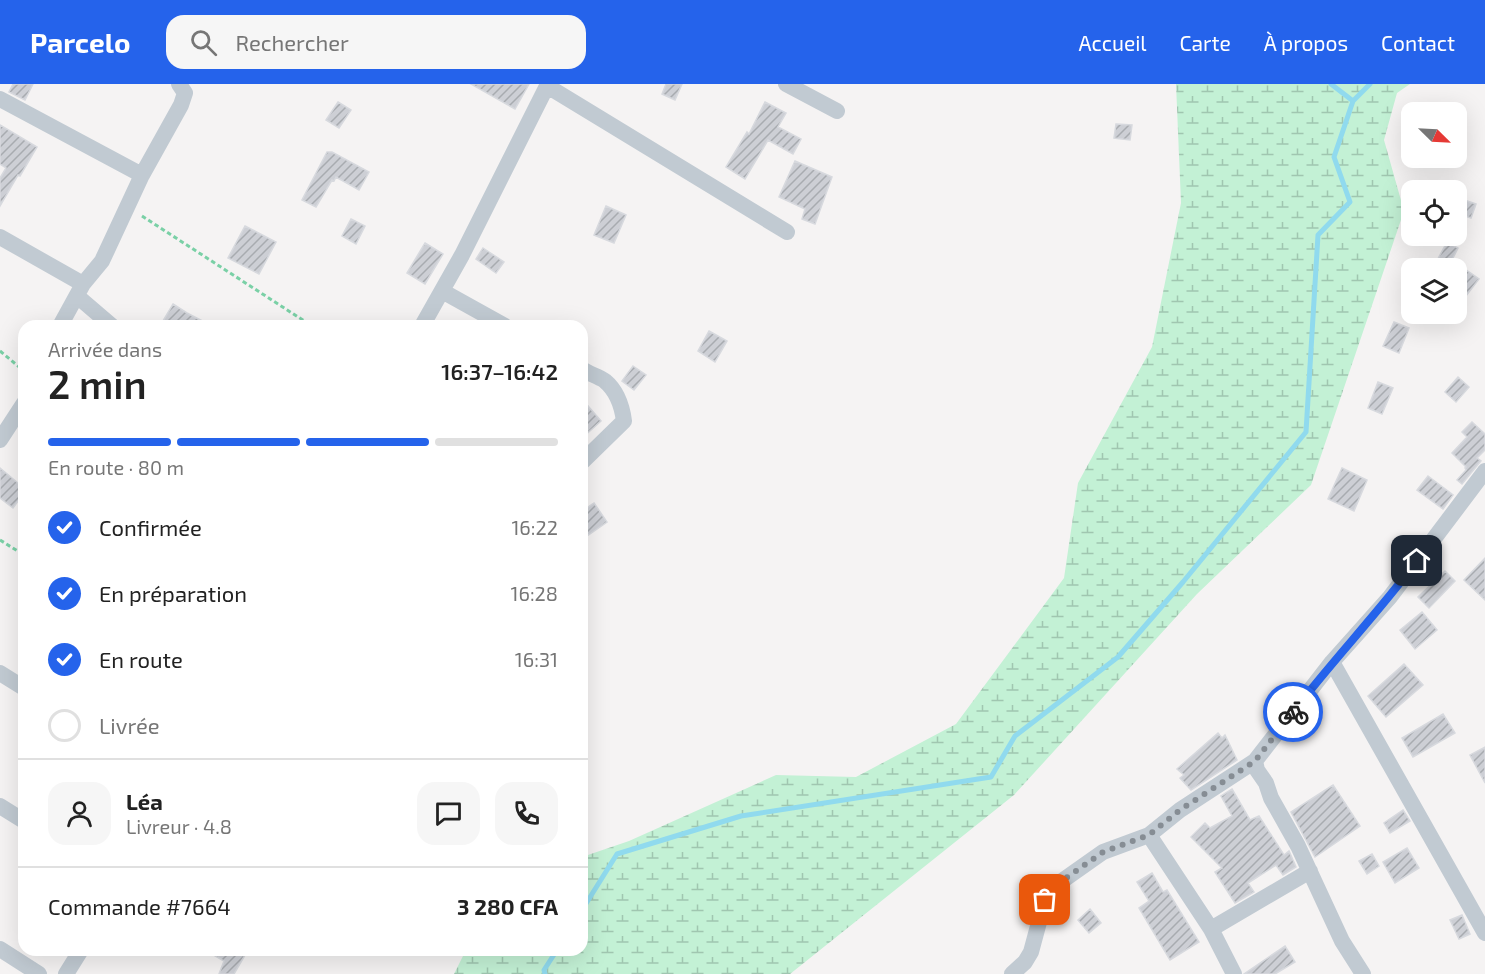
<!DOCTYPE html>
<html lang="fr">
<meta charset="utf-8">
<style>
body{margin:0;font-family:"Exo 2",sans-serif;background:#f6f6f6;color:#222;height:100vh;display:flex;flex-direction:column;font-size:22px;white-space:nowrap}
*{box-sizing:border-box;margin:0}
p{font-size:20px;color:#767676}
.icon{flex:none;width:33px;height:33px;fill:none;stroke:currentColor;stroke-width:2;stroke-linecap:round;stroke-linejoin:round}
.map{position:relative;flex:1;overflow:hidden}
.details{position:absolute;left:18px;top:236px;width:570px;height:636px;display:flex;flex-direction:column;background:#fff;border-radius:18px;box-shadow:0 6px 24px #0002}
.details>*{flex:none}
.needle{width:39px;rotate:114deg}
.controls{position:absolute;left:1401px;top:18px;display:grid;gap:12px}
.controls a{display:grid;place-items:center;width:66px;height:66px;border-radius:12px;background:#fff;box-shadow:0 6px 24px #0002;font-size:30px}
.pin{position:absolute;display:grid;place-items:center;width:51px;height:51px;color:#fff;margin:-26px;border-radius:12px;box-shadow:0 3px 9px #0006}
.courier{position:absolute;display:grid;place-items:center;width:60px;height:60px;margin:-30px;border:4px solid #2563eb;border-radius:50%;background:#fff;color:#222;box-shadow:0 2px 8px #0007}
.summary em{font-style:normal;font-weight:600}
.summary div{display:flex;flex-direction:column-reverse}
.summary{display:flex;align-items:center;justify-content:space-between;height:102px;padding:0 30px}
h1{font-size:39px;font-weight:600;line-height:45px}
.bar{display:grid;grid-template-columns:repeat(4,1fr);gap:9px 6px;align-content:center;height:72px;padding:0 30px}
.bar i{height:8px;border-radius:4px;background:#e0e0e0}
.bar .current{background:#2563eb}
.bar p{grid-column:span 4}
.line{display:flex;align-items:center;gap:15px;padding:0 30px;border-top:2px solid #e0e0e0}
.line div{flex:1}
.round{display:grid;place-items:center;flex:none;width:63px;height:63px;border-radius:18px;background:#f6f6f6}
ol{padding:0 30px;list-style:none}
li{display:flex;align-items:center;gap:18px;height:66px}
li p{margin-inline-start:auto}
li .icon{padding:6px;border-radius:50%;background:#2563eb;color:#fff;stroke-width:4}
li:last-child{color:#767676}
li i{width:33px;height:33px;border:3px solid #e0e0e0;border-radius:50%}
header{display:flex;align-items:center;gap:36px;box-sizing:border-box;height:84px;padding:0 30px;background:#2563eb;color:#fff}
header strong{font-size:28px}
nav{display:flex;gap:33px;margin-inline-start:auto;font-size:21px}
.search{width:420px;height:54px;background:#f6f6f6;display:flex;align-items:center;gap:15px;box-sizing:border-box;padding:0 21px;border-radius:18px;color:#767676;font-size:22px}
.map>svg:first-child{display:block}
</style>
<header>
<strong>Parcelo</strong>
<div class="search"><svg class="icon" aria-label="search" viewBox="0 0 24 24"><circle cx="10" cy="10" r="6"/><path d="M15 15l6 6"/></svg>Rechercher</div>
<nav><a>Accueil</a><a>Carte</a><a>À propos</a><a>Contact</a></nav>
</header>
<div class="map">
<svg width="1485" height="890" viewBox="0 0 1485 890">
<defs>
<pattern id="wetland-marsh" width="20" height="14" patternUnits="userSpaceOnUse" patternTransform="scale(1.5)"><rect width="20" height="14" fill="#c3f1d5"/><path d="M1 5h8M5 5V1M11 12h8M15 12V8" fill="none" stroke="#a0c6b0"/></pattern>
<pattern id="building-hatch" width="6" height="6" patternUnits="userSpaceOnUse" patternTransform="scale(1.5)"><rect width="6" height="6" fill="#cdcfd5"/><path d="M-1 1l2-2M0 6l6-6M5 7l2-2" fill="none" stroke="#a8abb0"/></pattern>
</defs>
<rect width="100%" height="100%" fill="#f5f3f3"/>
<path fill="url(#wetland-marsh)" d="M1176,0h234l-13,9 -13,47 20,71 -93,274 -114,109 -183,201 -224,179h-336l12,-24h116v-93l47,-16 147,-66 80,2 100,-53 108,-146 14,-95 74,-136 29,-144z"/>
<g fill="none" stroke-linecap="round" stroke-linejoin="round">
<path stroke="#90daee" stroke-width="5" d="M1331,0l22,17
M582,826l35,-56 124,-38 250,-39 24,-41 103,-79 65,-75 123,-150 12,-197 32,-33 -16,-45 19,-56 17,-17
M545,890l-1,-4 13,-20"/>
</g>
<path fill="url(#building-hatch)" stroke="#d7d9de" stroke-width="1.5" d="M13,0h20l-8,16 -16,-8z
M471,0h58l-14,25z
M666,0h16l-7,16 -13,-6z
M338,18l13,8 -12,18 -13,-8z
M765,18l21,11 -8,14 23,12 -8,15 -25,-14 -23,39 -19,-12 21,-35 2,2z
M1116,40l16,1 -2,15 -16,-2z
M0,41l37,22 -17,29 -2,-1 -18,31v-28l6,-10 -6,-4z
M327,68h5l37,20 -10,18 -23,-13 -2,4 -2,-1 -16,27 -14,-7z
M795,77l37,16 -17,47 -13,-5 3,-10 -26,-12z
M1456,113l20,7 -5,14 -15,-5z
M606,122l20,9 -12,28 -20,-8z
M351,135l14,7 -9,18 -14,-8z
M245,142l31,16 -17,32 -31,-16z
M1447,158l11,6 -6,12 27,19 -23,30v-41h-23z
M425,159l18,11 -18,30 -18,-11z
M483,164l21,14 -8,11 -20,-14z
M173,220l14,9 25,13h-52z
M1394,238l15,6 -10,25 -16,-7z
M709,247l18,10 -12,21 -17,-11z
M633,282l13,9 -12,15 -12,-9z
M1458,293l11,10 -13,15 -11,-10z
M1378,298l15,6 -11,26 -14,-6z
M582,315l19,22 -19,17z
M1472,338l13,12v16l-8,8 4,3 -19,23 -5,-4 9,-10 -1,-2 1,-1 -14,-14 15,-16 -5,-5z
M0,384l24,20v5l-11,15 -13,-10z
M1342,384l25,12 -13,31 -26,-12z
M1428,392l25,19 -10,14 -26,-19z
M594,419l13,19 -20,14 -5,-7v-18z
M1485,474v42l-21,-20z
M1445,487l10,10 -26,27 -11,-11z
M1422,528l15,18 -22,19 -15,-19z
M1404,580l19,21 -37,32 -18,-21z
M1443,630l12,19 -42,24 -11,-19z
M1218,649l4,5 3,-3 12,25 -46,30 -11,-12 4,-3 -7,-6z
M1485,663v36l-15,-28z
M1333,701l27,41 -45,31 -24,-45z
M1232,705l18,31 9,-4 25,39 5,-4 7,16 -13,8 -7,-10 -28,18 6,9 -19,11 -20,-31 7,-4 -31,-31 14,-14 5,5 22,-12 -11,-20z
M1403,726l7,11 -20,12 -6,-10z
M1407,764l12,20 -24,15 -12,-21z
M1372,770l7,12 -12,8 -8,-13z
M1152,789l11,19 4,-2 32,52 -29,18 -31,-52 10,-7 -12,-19z
M1090,825l11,14 -12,10 -11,-13z
M1462,831l8,19 -11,5 -9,-19z
M1285,862l10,16 -20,12h-31z
M205,866h43l-14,24h-15l5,-13z"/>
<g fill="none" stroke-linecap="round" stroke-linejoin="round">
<path stroke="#7ad0a6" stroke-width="3" stroke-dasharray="4.5 3" stroke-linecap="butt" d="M142,132l170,110
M0,267l24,20
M0,456l24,15"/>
<path stroke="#c1cad2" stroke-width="16" d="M786,0l51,27
M547,2l240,146
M0,15l142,76
M0,153l83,47
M442,207l63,35
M77,212l35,30
M60,242l23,-42 19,-23 40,-86 39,-70 4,-12 -6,-9
M422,242l40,-71 86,-171
M582,285c7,5 16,7 23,12 12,10 17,25 19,40l-42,41
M0,356l24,-37
M1332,578l153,271
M0,589l24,15
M1255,677l2,9 9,13 5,15 27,48 44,95 21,33
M0,722l24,15
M1149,751l62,94 23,45
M1211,845l99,-58
M0,865l39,25
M66,890l15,-24
M1012,890l13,-12 6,-10 14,-52 7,-12 51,-36 46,-17 31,-25 75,-49 77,-99 58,-65 95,-126"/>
</g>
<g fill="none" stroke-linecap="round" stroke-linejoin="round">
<path stroke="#868d94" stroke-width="6" stroke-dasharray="0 10.8" d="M1045,816l7,-12 51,-36 46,-17 31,-25 75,-49 38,-49"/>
<path stroke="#2563eb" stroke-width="8" d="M1293,628c40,-52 85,-99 124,-151"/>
</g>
</svg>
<div class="controls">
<a><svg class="needle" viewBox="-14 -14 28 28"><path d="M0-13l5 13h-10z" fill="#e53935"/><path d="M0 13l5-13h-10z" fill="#767676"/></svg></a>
<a><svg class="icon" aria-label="locate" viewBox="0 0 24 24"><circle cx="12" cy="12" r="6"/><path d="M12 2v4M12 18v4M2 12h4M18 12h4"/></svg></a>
<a><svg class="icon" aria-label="layers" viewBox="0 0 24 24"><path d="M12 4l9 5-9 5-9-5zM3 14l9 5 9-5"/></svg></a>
</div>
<div class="pin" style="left:1045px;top:816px;background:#ea580c"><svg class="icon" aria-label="bag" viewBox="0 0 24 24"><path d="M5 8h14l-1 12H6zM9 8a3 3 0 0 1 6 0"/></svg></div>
<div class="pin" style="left:1417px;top:477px;background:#1f2937"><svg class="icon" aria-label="home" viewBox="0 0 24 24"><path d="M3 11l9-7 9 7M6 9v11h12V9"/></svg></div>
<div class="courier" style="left:1293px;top:628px"><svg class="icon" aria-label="bike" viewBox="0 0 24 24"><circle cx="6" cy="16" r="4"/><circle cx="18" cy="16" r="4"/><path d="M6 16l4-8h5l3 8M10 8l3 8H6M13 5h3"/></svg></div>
<section class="details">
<div class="summary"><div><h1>2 min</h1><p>Arrivée dans</p></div><em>16:37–16:42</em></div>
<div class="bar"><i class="current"></i><i class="current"></i><i class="current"></i><i></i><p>En route · 80 m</p></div>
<ol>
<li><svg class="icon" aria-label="check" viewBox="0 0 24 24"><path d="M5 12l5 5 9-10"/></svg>Confirmée<p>16:22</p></li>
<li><svg class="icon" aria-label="check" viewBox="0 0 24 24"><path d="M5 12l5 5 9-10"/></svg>En préparation<p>16:28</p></li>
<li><svg class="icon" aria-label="check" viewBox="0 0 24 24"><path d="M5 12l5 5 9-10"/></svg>En route<p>16:31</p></li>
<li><i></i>Livrée</li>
</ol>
<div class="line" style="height:108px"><a class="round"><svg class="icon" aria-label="person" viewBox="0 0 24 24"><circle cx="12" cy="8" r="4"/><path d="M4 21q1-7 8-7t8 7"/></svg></a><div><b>Léa</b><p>Livreur · 4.8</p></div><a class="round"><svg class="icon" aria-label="chat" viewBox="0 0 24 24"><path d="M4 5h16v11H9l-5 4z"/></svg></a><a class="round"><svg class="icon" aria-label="phone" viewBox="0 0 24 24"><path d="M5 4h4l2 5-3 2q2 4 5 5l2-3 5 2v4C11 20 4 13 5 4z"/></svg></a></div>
<div class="line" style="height:78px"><div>Commande #7664</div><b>3 280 CFA</b></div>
</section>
</div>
